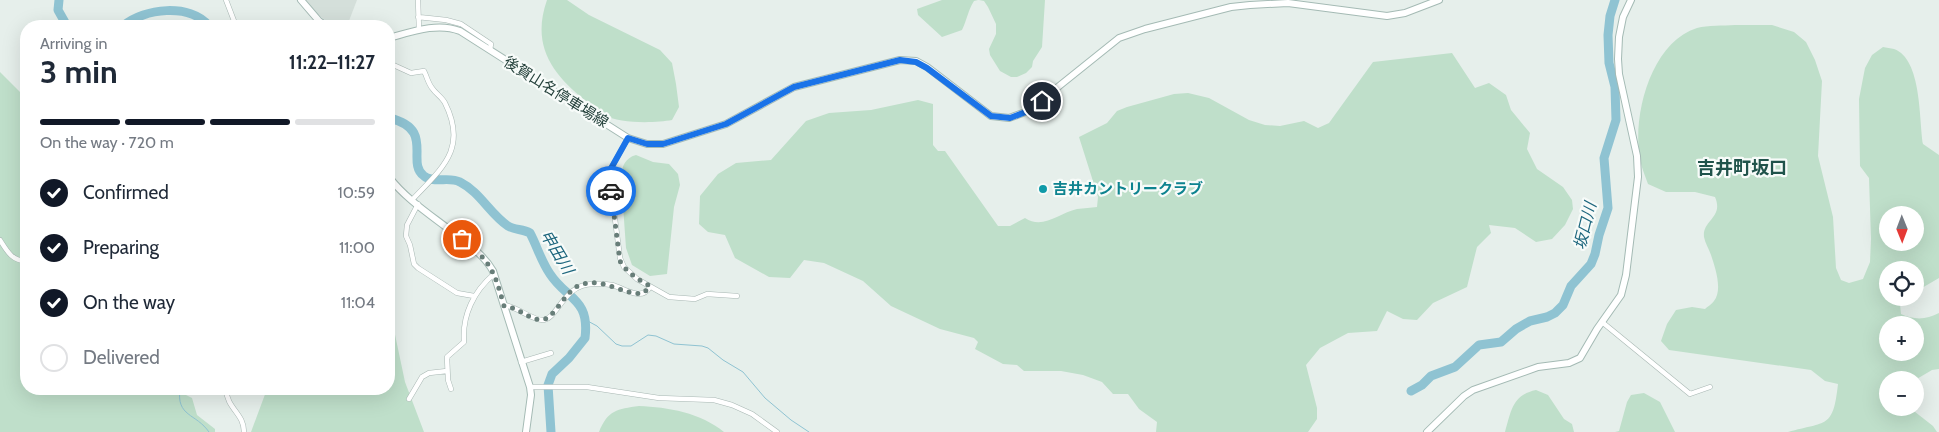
<!DOCTYPE html>
<meta charset="utf-8">
<style>
body{margin:0;font-family:Cabin,"Noto Sans JP",sans-serif;background:#f2f2f3;color:#1f2937;height:100vh;display:flex;flex-direction:column;font-size:19px;white-space:nowrap}
*{box-sizing:border-box;margin:0}
p{font-size:16px;color:#747a83}
.icon{flex:none;width:28px;height:28px;fill:none;stroke:currentColor;stroke-width:2;stroke-linecap:round;stroke-linejoin:round}
.map{position:relative;flex:1;overflow:hidden}
.drawer{position:absolute;left:20px;top:20px;width:375px;height:375px;display:flex;flex-direction:column;background:#fff;border-radius:20px;box-shadow:0 5px 20px #0002}
.drawer>*{flex:none}
.needle{width:32px;rotate:179deg}
.controls{position:absolute;left:1879px;top:206px;display:grid;gap:10px}
.controls a{display:grid;place-items:center;width:45px;height:45px;border-radius:50%;background:#fff;box-shadow:0 5px 20px #0002;font-size:25px}
.pin{position:absolute;display:grid;place-items:center;width:42px;height:42px;color:#fff;margin:-21px;border:2px solid #fff;border-radius:50%;box-shadow:0 1px 5px #0007}
.courier{position:absolute;display:grid;place-items:center;width:50px;height:50px;margin:-25px;border:4px solid #1a73e8;border-radius:50%;background:#fff;color:#222;box-shadow:0 1px 6px #0007}
.summary em{font-style:normal;font-weight:800}
.summary div{display:flex;flex-direction:column-reverse}
.summary{display:flex;align-items:center;justify-content:space-between;height:85px;padding:0 20px}
h1{font-size:32px;font-weight:800;line-height:38px}
.bar{display:grid;grid-template-columns:repeat(4,1fr);gap:8px 5px;align-content:center;height:60px;padding:0 20px}
.bar i{height:6px;border-radius:4px;background:#e0e1e3}
.bar .active{background:#111827}
.bar p{grid-column:span 4}
ol{padding:0 20px;list-style:none}
li{display:flex;align-items:center;gap:15px;height:55px}
li p{margin-inline-start:auto}
li .icon{padding:5px;border-radius:50%;background:#111827;color:#fff;stroke-width:4}
li:last-child{color:#747a83}
li i{width:28px;height:28px;border:2px solid #e0e1e3;border-radius:50%}
.map>svg:first-child{display:block}
</style>
<div class="map">
<svg width="1939" height="432" viewBox="0 0 1939 432">
<rect width="100%" height="100%" fill="#e6efeb"/>
<path fill="#d4dfda" d="M306,0h51l-10,26h-11l-11,-6 -9,-7z"/>
<path fill="#bfdfca" fill-rule="evenodd" d="M547,0h20l22,15 71,35 12,13 4,21 3,23 -7,13c-16,3 -53,4 -68,-5 -6,-4 -12,-9 -18,-14 -34,-27 -55,-56 -39,-101z
M942,0h36l-4,1c-6,9 -7,19 -12,29l-20,7 -24,-22 -1,-6z
M979,0h66l-3,47 -9,14 -1,6 -6,6 -9,4h-6l-11,-6 -10,-16 -1,-6 7,-15v-10l-8,-17 -4,-6z
M1735,25h37l22,7 12,10 9,18 7,21 -4,75 15,61 3,51 5,12 8,3 14,-4 7,-17 1,-23 -2,-61 -9,-12 -1,-67 6,-31 7,-13 11,-8c3,1 8,1 11,2 28,10 25,71 29,95l16,11v123l-24,14v-22h-27v28h19l-7,6 1,10c13,6 25,6 38,-1v56l-7,1 -17,10h-27v28h22l23,18 4,6h-149c39,-11 45,-3 50,-48l-13,-3 -14,-11 -142,-20 -8,-9 6,-17 9,-14 16,-3 13,2c2,-2 7,-5 9,-8 9,-11 1,-34 -3,-46 -2,-6 -6,-12 -7,-18 -2,-17 20,-19 11,-40l-20,-5h-29l-18,-8c-3,-9 -7,-17 -8,-26 -8,-42 11,-116 57,-130 11,-3 26,-2 38,-3zM1888,215h27v27h-27zM1888,325h27v27h-27z
M1452,53l23,35 14,-5 17,12 5,15 19,23 -3,16 10,20 26,18 9,13 1,9 -8,16 -13,14 -16,3 -21,-14 -26,-3 2,8 -14,14 -10,40 -34,16 -16,17 -14,-1 -16,-8 -10,20 -29,2 -28,15 -14,17 11,43v11l-9,13h-152l1,-10 -18,-13 -11,-15h-15l-11,-12 -19,-7 -22,-4h-37l-7,-6 -14,-1 -28,-15 3,-7 -4,-4 -34,-9 -49,-23 -28,-25 -39,-18 -20,-3 -14,18 -21,-1 -34,-19 -10,-23 -17,-3 -9,-8 1,-28 18,-22 18,-11 35,-3 35,-39 23,-8 42,-3 47,-10 15,4v41l5,6h7l53,75h12l15,-8c18,12 34,-5 52,-9 7,-1 14,-1 20,-2l1,-10 -19,-60 28,-14 10,-12 10,-4 47,-13 14,-1 21,5 40,22 16,5 15,1 24,-5 14,7 11,-5 44,-61z
M0,72l24,24 2,5v288h158v5l8,4 5,17 18,14v3h-215z
M636,155l17,7 16,2 9,10 2,11 -6,22 -7,67 -17,2 -18,-11 -6,-17 -5,-71c1,-11 4,-19 15,-22z
M389,306l16,76 19,50h-173l16,-43h122z
M1536,390l12,5 16,24 8,5 2,8h-69c6,-20 7,-37 31,-42z
M1644,393l16,9 15,30h-60l4,-1 8,-29 4,-7z
M639,406c29,1 62,7 85,26h-125c9,-22 18,-23 40,-26z"/>
<g fill="none" stroke-linecap="round" stroke-linejoin="round">
<path stroke="#8fc3d2" stroke-width="1" d="M584,319l13,7 19,18 6,2h9l17,-11 8,1 18,8 28,2 6,2 15,12 20,12 22,26 26,22 18,12
M180,389c-4,28 16,24 29,43"/>
<path stroke="#8fc3d2" stroke-width="9" d="M59,0l-1,10 9,16
M123,26c21,-18 67,-23 86,0
M389,118c47,11 16,44 35,58 10,8 25,0 36,6 20,10 30,32 48,44 6,4 15,3 22,7 7,13 11,28 20,41 17,26 40,24 35,64l-16,20 -17,16 -4,11 3,47
M1411,391l11,-6 9,-9 24,-9 24,-22 22,-3 15,-13 14,-8 17,-4 8,-4 8,-8 8,-19 20,-22 4,-10 4,-19 9,-27 -4,-50 12,-38 -1,-33 -6,-24 -1,-28 2,-19 5,-16"/>
<defs>
<path id="street" d="M226,0l10,26
M418,0l1,30
M418,17l28,3 15,4 30,20 -1,6
M389,63l22,10 13,-2c3,6 4,12 8,17 4,6 10,9 13,15 23,46 -3,65 -33,97
M628,138l-19,34 11,86 4,9 13,12 32,18 26,2 12,-5 30,2
M418,204l-11,21 -1,11 4,9 4,19 4,4 39,25 17,3
M0,240c7,11 12,21 26,21
M504,305c14,2 27,15 39,15 15,-1 20,-36 50,-36 6,-1 13,0 19,1 12,3 29,17 38,2
M1602,322l88,72 20,-7
M521,362l30,-9
M530,387h57l72,11 55,2 18,5 20,9 25,18
M226,389c1,20 18,24 18,43
M451,389l-3,-9 -1,-23 17,-15c-2,-27 10,-51 30,-68
M409,399l13,-22 7,-4 18,-2"/>
<path id="secondary" d="M301,0l18,21 7,5
M389,38c22,-6 48,-16 71,-7l168,107 19,6h16l63,-20 68,-37 106,-27 16,1 11,6 64,49 18,2 19,-7 91,-73 26,-9 86,-22 19,-2 38,-2 99,13 18,-3 34,-13
M389,177c18,24 48,42 71,61 13,10 25,19 33,33l37,116 1,8 -5,37
M1427,432l37,-36 9,-6 65,-23 31,-4 11,-5 17,-29 24,-34 5,-20 12,-98 -1,-21 -18,-82 -1,-15 1,-22 4,-20 8,-17"/>
</defs>
<use href="#street" stroke="#a8b7b3" stroke-width="5.5"/>
<use href="#secondary" stroke="#a4bab4" stroke-width="8"/>
<use href="#street" stroke="#fff" stroke-width="4.5"/>
<use href="#secondary" stroke="#fff" stroke-width="6"/>
</g>
<g fill="none" stroke-linecap="round" stroke-linejoin="round">
<path stroke="#687e79" stroke-width="5" stroke-dasharray="0 9" d="M462,239c29,23 32,31 42,67 14,1 23,12 36,14 15,1 25,-32 43,-36 23,-6 44,13 61,9l6,-7c-11,-6 -24,-14 -30,-25l-9,-70"/>
<path stroke="#1a73e8" stroke-width="6" d="M611,191l-2,-19 19,-34 19,6h16l63,-20 68,-37 106,-27 16,2 11,6 64,48 19,2 18,-7 14,-10"/>
</g>
<circle fill="#0f9aa8" stroke="#f7fbf9" stroke-width="2" cx="1043" cy="189" r="5"/>
<g text-anchor="middle" dominant-baseline="central" stroke-width="4.5" stroke-linejoin="round" paint-order="stroke">
<g font-size="15" fill="#24413b" stroke="#f7fbf9">
<text transform="translate(556 92) rotate(32)">後賀山名停車場線</text>
</g>
<g font-size="15" font-weight="bold" fill="#0d838f" stroke="#f7fbf9" text-anchor="start">
<text x="1053" y="189">吉井カントリークラブ</text>
</g>
<g font-size="16" font-style="italic" fill="#1e677e" stroke="#f7fbf9">
<text transform="translate(1585 226) rotate(-76)">坂口川</text>
<text transform="translate(557 252) rotate(59)">申田川</text>
</g>
<g font-size="18" font-weight="bold" fill="#20534b" stroke="#f7fbf9">
<text x="1742" y="168">吉井町坂口</text>
</g>
</g>
</svg>
<div class="controls">
<a><svg class="needle" viewBox="-14 -14 28 28"><path d="M0-13l5 13h-10z" fill="#e53935"/><path d="M0 13l5-13h-10z" fill="#747a83"/></svg></a>
<a><svg class="icon" aria-label="locate" viewBox="0 0 24 24"><circle cx="12" cy="12" r="6"/><path d="M12 2v4M12 18v4M2 12h4M18 12h4"/></svg></a>
<a>+</a>
<a>−</a>
</div>
<div class="pin" style="left:462px;top:239px;background:#ea580c"><svg class="icon" aria-label="bag" viewBox="0 0 24 24"><path d="M5 8h14l-1 12H6zM9 8a3 3 0 0 1 6 0"/></svg></div>
<div class="pin" style="left:1042px;top:101px;background:#1f2937"><svg class="icon" aria-label="home" viewBox="0 0 24 24"><path d="M3 11l9-7 9 7M6 9v11h12V9"/></svg></div>
<div class="courier" style="left:611px;top:191px"><svg class="icon" aria-label="car" viewBox="0 0 24 24"><path d="M5 17H2v-5l4-1 3-4h7l3 4 3 1v5h-3M9 17h6M6 11h13"/><circle cx="7" cy="17" r="2"/><circle cx="17" cy="17" r="2"/></svg></div>
<section class="drawer">
<div class="summary"><div><h1>3 min</h1><p>Arriving in</p></div><em>11:22–11:27</em></div>
<div class="bar"><i class="active"></i><i class="active"></i><i class="active"></i><i></i><p>On the way · 720 m</p></div>
<ol>
<li><svg class="icon" aria-label="check" viewBox="0 0 24 24"><path d="M5 12l5 5 9-10"/></svg>Confirmed<p>10:59</p></li>
<li><svg class="icon" aria-label="check" viewBox="0 0 24 24"><path d="M5 12l5 5 9-10"/></svg>Preparing<p>11:00</p></li>
<li><svg class="icon" aria-label="check" viewBox="0 0 24 24"><path d="M5 12l5 5 9-10"/></svg>On the way<p>11:04</p></li>
<li><i></i>Delivered</li>
</ol>
</section>
</div>
